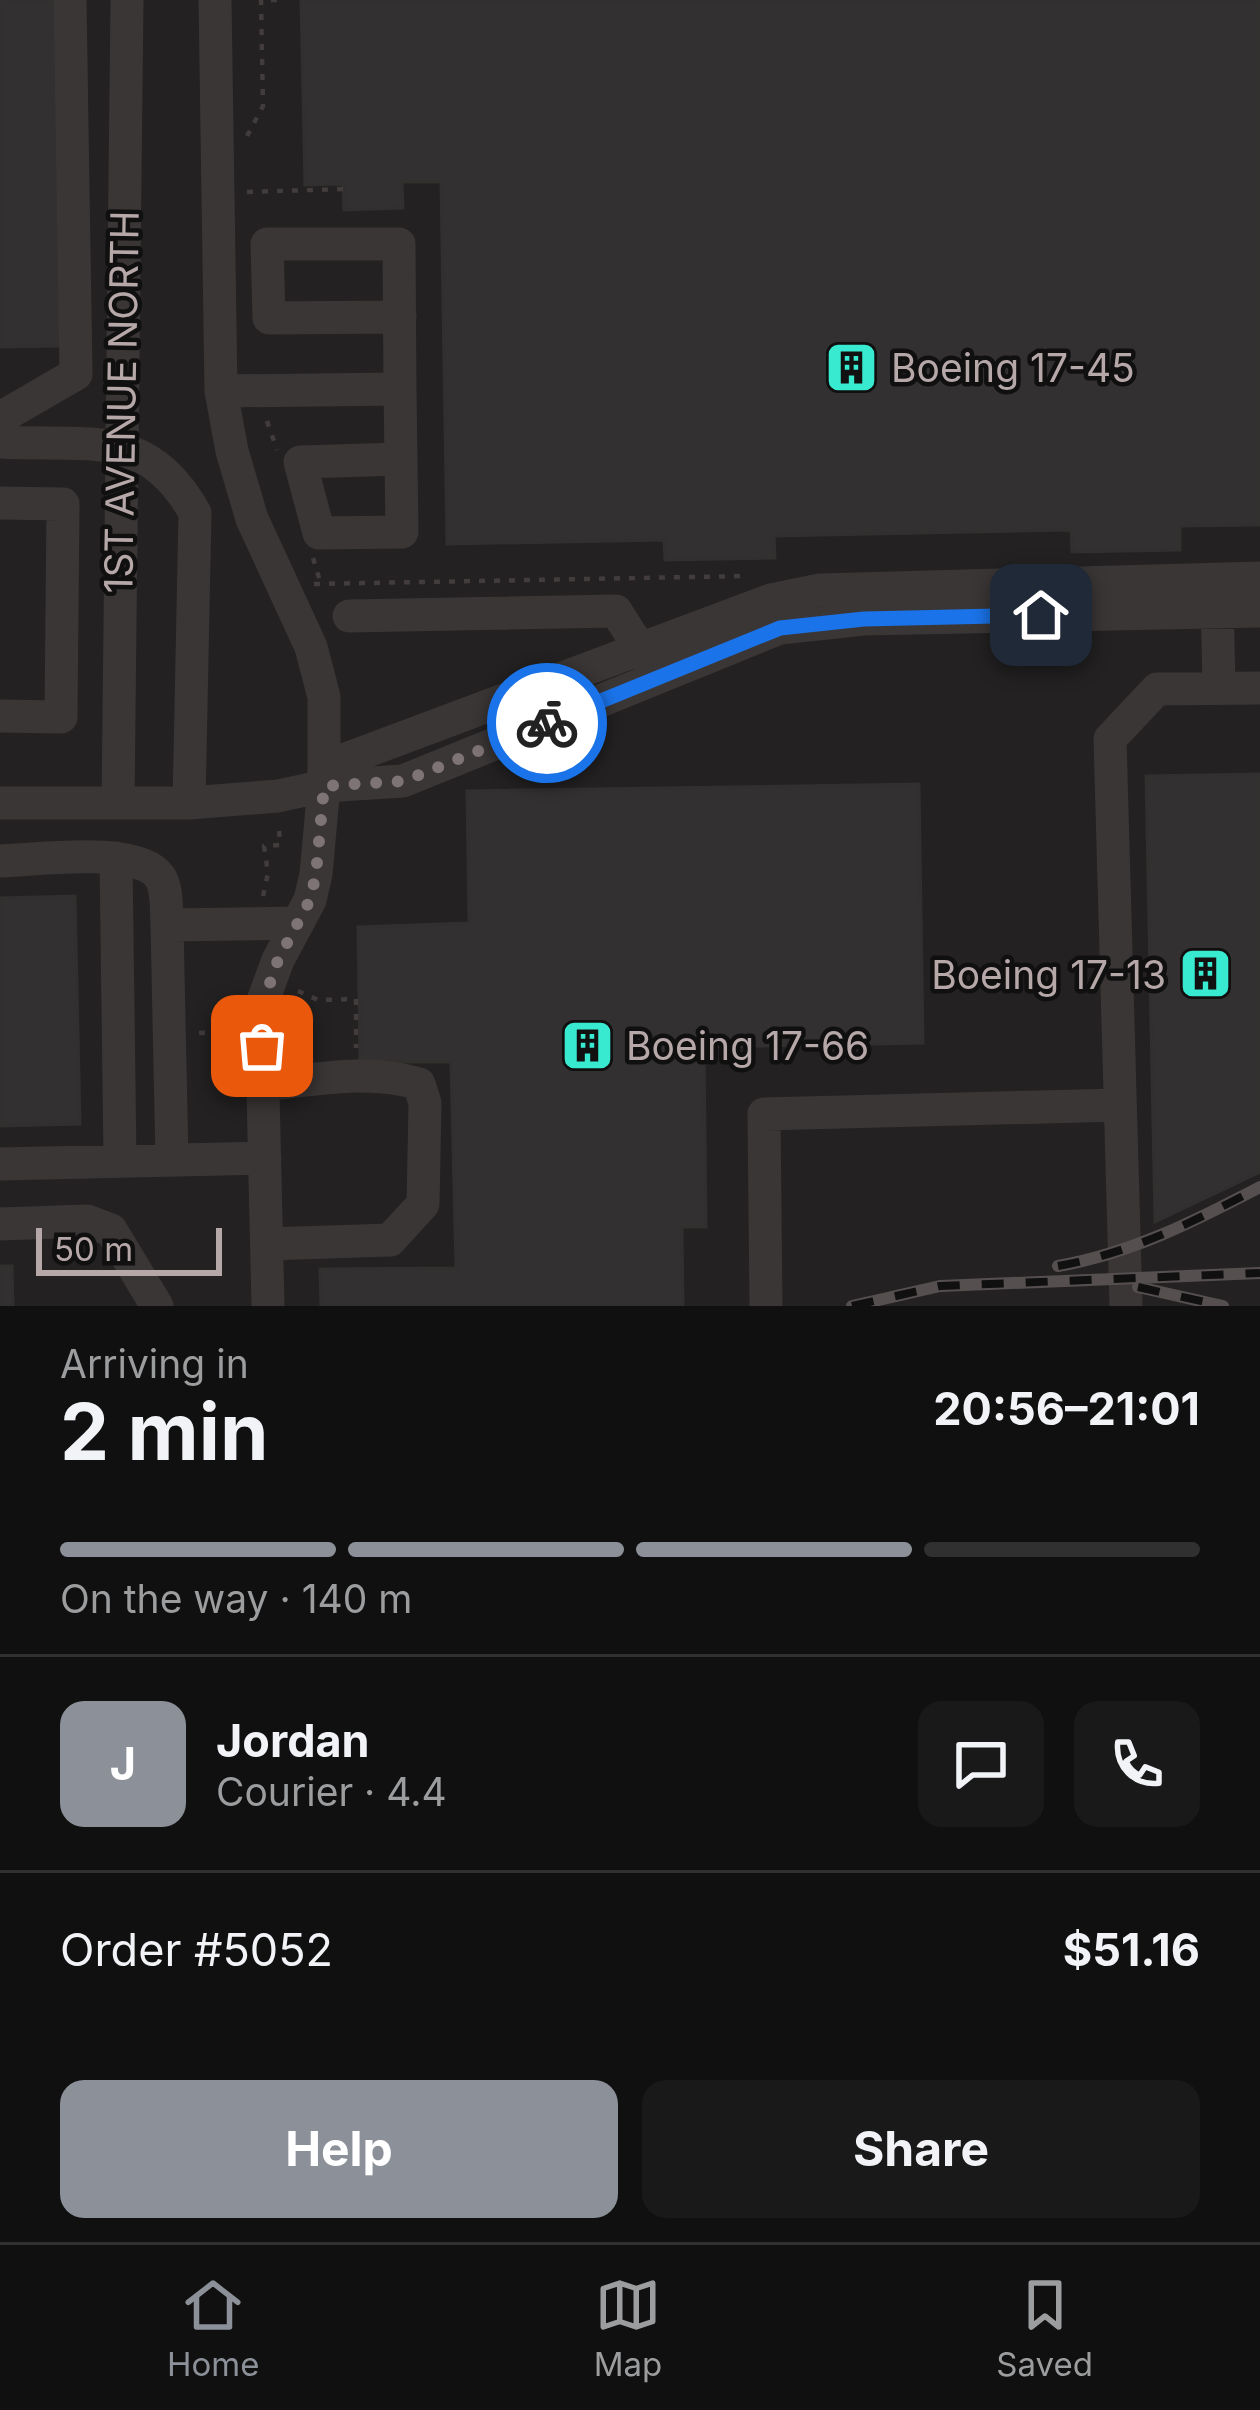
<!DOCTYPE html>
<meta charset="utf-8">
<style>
body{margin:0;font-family:Inter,sans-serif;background:#191919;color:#f1f3f6;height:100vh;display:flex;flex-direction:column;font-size:45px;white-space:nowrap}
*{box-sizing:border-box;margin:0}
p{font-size:39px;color:#9c9d9f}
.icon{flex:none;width:66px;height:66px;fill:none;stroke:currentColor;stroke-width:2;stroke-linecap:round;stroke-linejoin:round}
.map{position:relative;height:1306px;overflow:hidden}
.side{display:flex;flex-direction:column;background:#101010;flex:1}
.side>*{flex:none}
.scale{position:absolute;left:36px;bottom:30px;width:186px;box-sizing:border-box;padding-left:12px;border:6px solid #b6a7a9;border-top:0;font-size:33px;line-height:42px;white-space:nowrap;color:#b6a7a9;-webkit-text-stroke:9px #111010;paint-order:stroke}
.pin{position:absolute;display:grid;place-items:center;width:102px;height:102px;color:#fff;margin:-51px;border-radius:24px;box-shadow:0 6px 18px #0006}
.courier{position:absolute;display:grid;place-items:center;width:120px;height:120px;margin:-60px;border:9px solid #1a73e8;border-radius:50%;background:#fff;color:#222;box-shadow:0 3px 15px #0007}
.head em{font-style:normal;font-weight:700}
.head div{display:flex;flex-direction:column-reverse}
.head{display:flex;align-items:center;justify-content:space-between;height:204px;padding:0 60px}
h1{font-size:78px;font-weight:700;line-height:90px}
.bar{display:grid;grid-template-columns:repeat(4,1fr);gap:18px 12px;align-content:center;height:144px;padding:0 60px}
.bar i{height:15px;border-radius:9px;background:#303030}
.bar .on{background:#8c9099}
.bar p{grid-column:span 4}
.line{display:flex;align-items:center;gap:30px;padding:0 60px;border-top:3px solid #303030}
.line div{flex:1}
.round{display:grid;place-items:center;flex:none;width:126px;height:126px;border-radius:24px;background:#191919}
.cta{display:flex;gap:24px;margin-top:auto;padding:24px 60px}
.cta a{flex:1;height:138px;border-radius:24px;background:#8c9099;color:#fff;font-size:48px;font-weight:700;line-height:138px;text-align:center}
.cta a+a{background:#191919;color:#f1f3f6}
.dock{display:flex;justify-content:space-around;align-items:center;height:168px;border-top:3px solid #303030;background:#101010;font-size:33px;color:#9c9d9f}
.dock a{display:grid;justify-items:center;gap:6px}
.dock .on{color:#8c9099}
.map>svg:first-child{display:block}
</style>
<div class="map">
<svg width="1260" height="1306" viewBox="0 0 1260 1306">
<rect width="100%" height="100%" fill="#161515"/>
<path fill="#232121" d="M0,0h1260v1306h-1260z"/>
<path fill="#323030" stroke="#322f2f" stroke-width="3" d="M0,0h55l6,346 -61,1z
M301,0h959v525l-80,1v24l-108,2 -1,-22 -297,6 1,22 -110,2 -1,-20 -217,4 -6,-362h-39l1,26 -59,2 -1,-26 -38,1z
M1260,774v398l-105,50 -9,-446z
M919,784l4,259 -219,4 2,180h-24l1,79h-362l-1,-37 136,-1 -5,-206h-91l-2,-135 111,-4 -2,-132z
M75,896l5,228 -80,2v-228z
M0,1266h12l1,40h-13z"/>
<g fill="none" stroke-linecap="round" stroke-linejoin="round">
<path stroke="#423c3c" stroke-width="4.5" stroke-dasharray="6 9" stroke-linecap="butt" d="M247,136l16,-30 -2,-106h17
M247,192l96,-3
M267,421l10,29
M313,558l7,23
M314,584l432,-8
M263,896l5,-23 -4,-27 16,-1 -1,-18
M298,991l20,9 38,-1v49
M199,1033l37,-1"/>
<path stroke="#3b3636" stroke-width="33" d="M215,0l6,391 11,60 20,68 59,128 13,50v89l-8,88 -6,26 -32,60 -17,46 7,300
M400,317l-131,1 -2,-74h132l1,145
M221,391l179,-2 2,143 -83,1 -19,-71 101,-3
M0,418l76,-44 -6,-374
M0,442c86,5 147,-16 195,71l-6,290
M0,503l63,1 -2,213 -61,-1
M1217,593l2,95
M349,616l267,-5 35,55
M324,786l22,-27 425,-159 49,-10 440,-12
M0,803h189l89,-7 46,-10 79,-5 377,-153 84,-9 396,-8
M118,803l9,-803
M116,858l4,302
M0,861c36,-1 139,-16 160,16 8,13 6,33 7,48l131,-2
M167,925l5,235
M263,1085c51,-5 107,-17 156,-1l6,19 -2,101 -33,36 -123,4
M0,1164l265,-6
M0,1224l87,-3 24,9 46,76
M766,1306l-2,-192 356,-9
M1126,1306l-16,-567 47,-50 103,-1"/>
<defs>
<path id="rail" d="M1058,1266c74,-13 137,-45 202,-79
M1138,1287l85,19
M852,1306l88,-20 320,-13"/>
</defs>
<use href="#rail" stroke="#564f4f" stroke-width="12"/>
<use href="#rail" stroke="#111010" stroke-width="8" stroke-dasharray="22" stroke-linecap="butt"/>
</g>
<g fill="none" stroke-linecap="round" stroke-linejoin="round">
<path stroke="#7e7475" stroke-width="12" stroke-dasharray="0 21.6" d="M262,1046v-40l16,-46 32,-60 6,-26 8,-88 80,-5 143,-58"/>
<path stroke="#1a73e8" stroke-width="15" d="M547,723l233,-95 84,-9 177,-4"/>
</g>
<defs>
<symbol id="building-square" viewBox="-11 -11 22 22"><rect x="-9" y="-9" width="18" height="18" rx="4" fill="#38ebd0" stroke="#111010"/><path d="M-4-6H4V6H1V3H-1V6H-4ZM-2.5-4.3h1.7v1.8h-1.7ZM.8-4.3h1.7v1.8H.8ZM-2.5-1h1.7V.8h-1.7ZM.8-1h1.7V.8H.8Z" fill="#111"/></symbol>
</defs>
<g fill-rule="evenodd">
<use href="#building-square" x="822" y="338" width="59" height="59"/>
<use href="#building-square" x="1176" y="944" width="59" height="59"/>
<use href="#building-square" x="558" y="1016" width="59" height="59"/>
</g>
<g text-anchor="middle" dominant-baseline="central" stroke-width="9" stroke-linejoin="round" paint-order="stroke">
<g font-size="39" fill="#b6a7a9" stroke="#111010" text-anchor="start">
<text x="891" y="367">Boeing 17-45</text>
<text x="1166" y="974" text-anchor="end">Boeing 17-13</text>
<text x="626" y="1045">Boeing 17-66</text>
</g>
<g font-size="39" fill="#b6a7a9" stroke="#111010">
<text transform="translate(121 402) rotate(-89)">1ST AVENUE NORTH</text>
</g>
</g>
</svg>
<div class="scale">50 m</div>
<div class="pin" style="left:262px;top:1046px;background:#ea580c"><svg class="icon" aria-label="bag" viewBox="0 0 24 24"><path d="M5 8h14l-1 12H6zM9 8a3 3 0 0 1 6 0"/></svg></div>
<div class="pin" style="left:1041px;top:615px;background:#1f2937"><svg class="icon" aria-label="home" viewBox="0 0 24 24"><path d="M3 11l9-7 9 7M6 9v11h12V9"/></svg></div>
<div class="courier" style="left:547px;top:723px"><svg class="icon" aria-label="bike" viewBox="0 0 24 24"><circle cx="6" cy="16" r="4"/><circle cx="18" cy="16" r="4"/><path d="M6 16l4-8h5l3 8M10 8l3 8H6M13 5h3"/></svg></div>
</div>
<section class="side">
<div class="head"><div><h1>2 min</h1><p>Arriving in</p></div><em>20:56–21:01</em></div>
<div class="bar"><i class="on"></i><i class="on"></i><i class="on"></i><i></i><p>On the way · 140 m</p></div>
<div class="line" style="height:216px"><b class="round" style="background:#8c9099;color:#fff">J</b><div><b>Jordan</b><p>Courier · 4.4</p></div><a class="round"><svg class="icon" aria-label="chat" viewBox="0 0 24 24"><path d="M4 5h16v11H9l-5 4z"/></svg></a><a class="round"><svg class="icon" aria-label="phone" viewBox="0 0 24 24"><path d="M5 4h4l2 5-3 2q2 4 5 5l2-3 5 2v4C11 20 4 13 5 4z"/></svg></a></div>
<div class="line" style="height:156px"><div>Order #5052</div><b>$51.16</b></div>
<div class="cta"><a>Help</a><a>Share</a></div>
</section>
<nav class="dock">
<a class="on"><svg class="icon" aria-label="home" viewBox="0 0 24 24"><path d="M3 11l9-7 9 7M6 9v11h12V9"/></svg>Home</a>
<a><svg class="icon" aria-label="map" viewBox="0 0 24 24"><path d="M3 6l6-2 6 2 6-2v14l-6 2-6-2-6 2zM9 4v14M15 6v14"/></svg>Map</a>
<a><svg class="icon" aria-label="saved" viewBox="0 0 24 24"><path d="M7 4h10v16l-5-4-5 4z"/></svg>Saved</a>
</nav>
